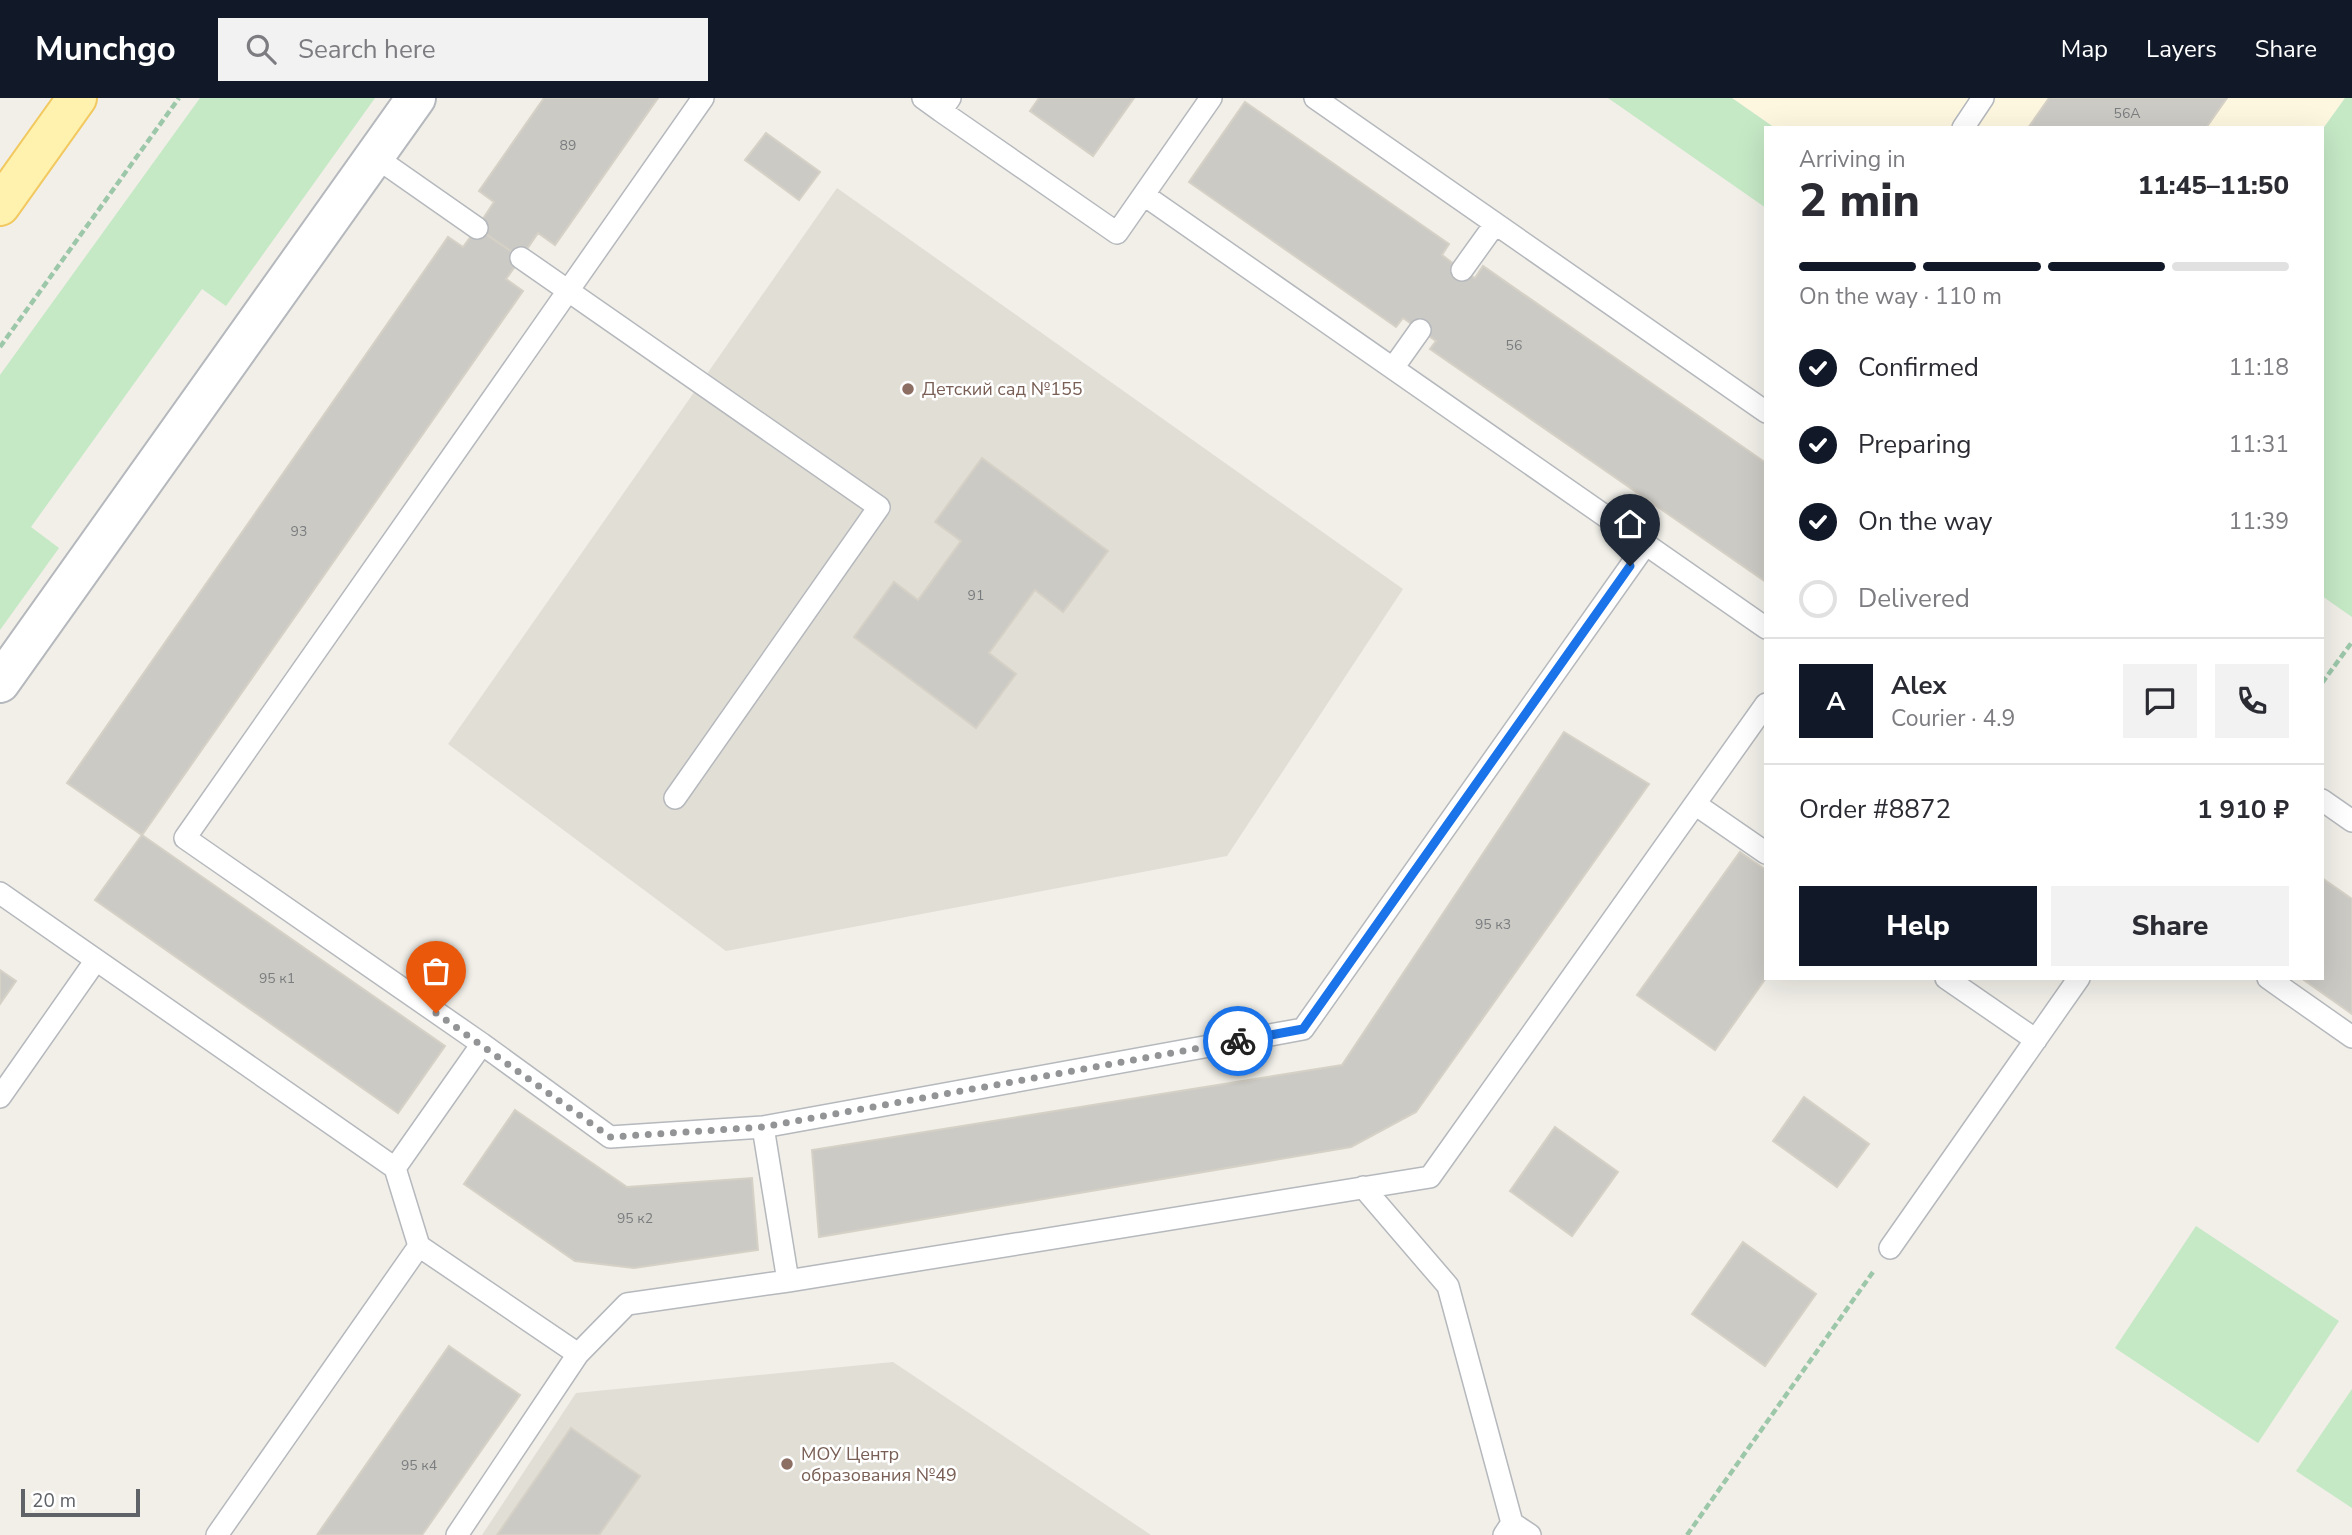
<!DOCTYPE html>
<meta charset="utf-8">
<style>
body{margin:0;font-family:"Nunito Sans",sans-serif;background:#f2f2f3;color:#2b2b33;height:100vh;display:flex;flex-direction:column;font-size:26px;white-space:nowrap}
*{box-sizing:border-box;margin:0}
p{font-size:23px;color:#7c7c81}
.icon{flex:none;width:38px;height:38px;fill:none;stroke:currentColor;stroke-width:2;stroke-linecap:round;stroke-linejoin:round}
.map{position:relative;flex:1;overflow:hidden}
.panel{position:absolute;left:1764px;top:28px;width:560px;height:854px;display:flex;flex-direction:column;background:#fff;border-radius:0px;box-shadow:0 7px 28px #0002}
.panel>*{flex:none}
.scale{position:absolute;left:21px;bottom:18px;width:119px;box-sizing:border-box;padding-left:7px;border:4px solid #5f6368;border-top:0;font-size:19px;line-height:24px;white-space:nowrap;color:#5f6368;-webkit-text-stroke:5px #fff;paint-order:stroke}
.pin{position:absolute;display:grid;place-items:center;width:60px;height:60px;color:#fff;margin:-72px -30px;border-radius:50% 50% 50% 0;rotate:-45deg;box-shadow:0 0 7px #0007}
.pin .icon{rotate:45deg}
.courier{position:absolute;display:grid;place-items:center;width:70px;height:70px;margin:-35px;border:5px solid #1a73e8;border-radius:50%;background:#fff;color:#222;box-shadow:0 2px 9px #0007}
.headline em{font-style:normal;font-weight:800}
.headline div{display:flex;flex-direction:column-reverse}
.headline{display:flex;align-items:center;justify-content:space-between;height:119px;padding:0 35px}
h1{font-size:46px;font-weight:800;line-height:52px}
.bar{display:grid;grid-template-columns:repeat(4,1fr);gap:10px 7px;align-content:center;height:84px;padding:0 35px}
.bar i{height:9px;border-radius:5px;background:#e1e1e2}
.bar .on{background:#111827}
.bar p{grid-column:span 4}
.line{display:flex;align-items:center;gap:18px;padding:0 35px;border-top:2px solid #e1e1e2}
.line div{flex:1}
.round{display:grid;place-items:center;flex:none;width:74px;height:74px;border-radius:0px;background:#f2f2f3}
ol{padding:0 35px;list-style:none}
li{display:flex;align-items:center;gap:21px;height:77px}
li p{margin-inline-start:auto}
li .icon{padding:7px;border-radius:50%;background:#111827;color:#fff;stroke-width:4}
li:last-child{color:#7c7c81}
li i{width:38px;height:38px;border:4px solid #e1e1e2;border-radius:50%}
.cta{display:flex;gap:14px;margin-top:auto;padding:14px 35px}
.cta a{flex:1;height:80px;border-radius:0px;background:#111827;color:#fff;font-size:28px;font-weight:800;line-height:80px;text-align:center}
.cta a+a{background:#f2f2f3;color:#2b2b33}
header{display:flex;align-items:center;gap:42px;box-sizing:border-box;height:98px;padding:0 35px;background:#111827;color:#fff}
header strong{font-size:33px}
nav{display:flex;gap:38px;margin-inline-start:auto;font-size:24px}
.search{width:490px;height:63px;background:#f2f2f3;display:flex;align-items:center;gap:18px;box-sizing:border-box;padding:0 24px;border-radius:0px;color:#7c7c81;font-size:26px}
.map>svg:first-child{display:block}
</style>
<header>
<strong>Munchgo</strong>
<div class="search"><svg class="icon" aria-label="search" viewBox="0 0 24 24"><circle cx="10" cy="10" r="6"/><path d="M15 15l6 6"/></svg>Search here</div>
<nav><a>Map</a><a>Layers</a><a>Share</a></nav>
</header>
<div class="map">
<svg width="2352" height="1437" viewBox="0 0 2352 1437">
<rect width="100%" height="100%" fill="#f1efe8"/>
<path fill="#fef7e0" d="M1732,0h613l-23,32v-2h-547z"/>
<path fill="#e1ded6" d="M837,90l566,401 -176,267 -501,95 -278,-207z
M893,1264l258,173h-669l94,-142z"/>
<path fill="#c5e8c5" d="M200,0h175l-149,208 -24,-17 -171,238 28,21 -59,82v-255z
M1608,0h124l43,30h-9v80z
M2345,0h7v519l-30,-21v-466z
M2196,1128l143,95 -81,122 -143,-95z
M2352,1291v119l-56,-37z"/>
<path fill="#cccac5" stroke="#d6d1c6" stroke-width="2" d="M544,0h114l-103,147 -17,-12 -17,25 -44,-30 17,-26 -15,-11z
M1039,0h95l-41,58 -63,-45z
M2049,0h178l-21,30h-178z
M1245,4l204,142 -7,11 20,15 13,8 8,-12 283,197v119l-336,-233 6,-8 -16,-11 -17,-12 -7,9 -207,-145z
M766,35l54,39 -21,28 -54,-40z
M477,130l44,30 -15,21 17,12 -381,544 -75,-52 381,-546 15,10z
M982,360l126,93 -45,61 -28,-22 -46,63 27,21 -40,54 -122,-91 40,-55 24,18 43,-59 -26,-19z
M1564,634l85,52 -233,328 -65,35 -532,90 -7,-87 530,-85z
M142,737l303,211 -47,67 -303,-213z
M1740,754l26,18v108l-51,72 -78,-55z
M2322,780l30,21v115l-51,-36h21z
M0,872l16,11 -16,23z
M1804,999l65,47 -32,43 -64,-46z
M515,1012l112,77 125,-9 6,72 -124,18 -59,-7 -111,-77z
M1555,1029l63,45 -46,64 -62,-45z
M1743,1144l73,52 -51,72 -73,-52z
M449,1248l71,49 -98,140h-105z
M571,1330l69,48 -41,59h-102z"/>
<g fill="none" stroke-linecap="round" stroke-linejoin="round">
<defs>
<path id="service" d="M923,0l18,13
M950,0l-9,13 176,122 94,-135
M1315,0l451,314
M1963,30l20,-30
M374,58l103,72
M1144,97l622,433
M521,160l358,249 -204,291
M1462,172l33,-46
M1393,270l27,-38
M2322,702l30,21
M1695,706l71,49
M0,795l395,275 24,78 159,108 -121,181
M1946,880l90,62
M2268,880l84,59
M482,946l128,93 153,-10
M0,999l96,-137
M395,1070l87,-124 -297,-206 518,-740
M1363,1089l85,99 64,237
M1890,1150l189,-270
M788,1183l-25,-154 540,-98 343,-485
M578,1256l49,-50 161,-23 642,-104 336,-473
M217,1437l202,-289
M1504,1437l8,-12 18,12"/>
<path id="minor" d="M0,585l416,-585"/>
<path id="primary" d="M0,108l77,-108"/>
</defs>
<use href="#service" stroke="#b5b8bc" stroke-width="24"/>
<use href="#minor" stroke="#b5b8bc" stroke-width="42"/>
<use href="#primary" stroke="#f2c960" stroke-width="42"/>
<path stroke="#9cc7a9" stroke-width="4.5" stroke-dasharray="7 3.5" stroke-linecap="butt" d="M0,249l179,-249
M2322,585l30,-41
M1687,1437l186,-263"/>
<use href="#service" stroke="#fff" stroke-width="21"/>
<use href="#minor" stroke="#fff" stroke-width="38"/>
<use href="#primary" stroke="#fff2af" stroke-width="38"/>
</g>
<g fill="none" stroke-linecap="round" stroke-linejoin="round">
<path stroke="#929495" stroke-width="7" stroke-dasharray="0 12.6" d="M436,915l174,124 153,-10 475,-86"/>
<path stroke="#1a73e8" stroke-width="9" d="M1238,943l65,-12 327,-463"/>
</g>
<g fill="#8d6e63" stroke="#fff" stroke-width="2.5">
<circle cx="908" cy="291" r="7"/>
<circle cx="787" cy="1366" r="7"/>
</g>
<g text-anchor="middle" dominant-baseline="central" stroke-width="5" stroke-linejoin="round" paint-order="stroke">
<g font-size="14" fill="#7a7d7f">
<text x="2127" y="15">56А</text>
<text x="568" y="47">89</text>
<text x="1514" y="247">56</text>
<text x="299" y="433">93</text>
<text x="976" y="497">91</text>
<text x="1493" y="826">95 к3</text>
<text x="277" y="880">95 к1</text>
<text x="635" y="1120">95 к2</text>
<text x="419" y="1367">95 к4</text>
</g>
<g font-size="18" fill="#785e54" stroke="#fff" text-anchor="start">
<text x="922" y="291">Детский сад №155</text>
<text x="801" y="1356">МОУ Центр<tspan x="801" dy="21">образования №49</tspan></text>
</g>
</g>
</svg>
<div class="scale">20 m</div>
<div class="pin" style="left:436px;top:915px;background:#ea580c"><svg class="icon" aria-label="bag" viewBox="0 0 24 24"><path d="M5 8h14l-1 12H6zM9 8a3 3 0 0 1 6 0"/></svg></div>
<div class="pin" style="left:1630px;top:468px;background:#1f2937"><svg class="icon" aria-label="home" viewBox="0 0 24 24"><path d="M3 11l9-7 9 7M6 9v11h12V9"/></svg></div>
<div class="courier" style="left:1238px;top:943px"><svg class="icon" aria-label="bike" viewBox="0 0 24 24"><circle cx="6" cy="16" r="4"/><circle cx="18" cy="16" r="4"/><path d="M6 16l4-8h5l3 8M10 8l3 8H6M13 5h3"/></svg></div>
<section class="panel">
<div class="headline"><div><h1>2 min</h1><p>Arriving in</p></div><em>11:45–11:50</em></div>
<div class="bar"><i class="on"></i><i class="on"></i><i class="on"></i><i></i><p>On the way · 110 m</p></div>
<ol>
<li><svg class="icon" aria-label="check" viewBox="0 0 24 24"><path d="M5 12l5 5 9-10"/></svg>Confirmed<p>11:18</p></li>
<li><svg class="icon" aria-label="check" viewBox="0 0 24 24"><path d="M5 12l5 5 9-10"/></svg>Preparing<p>11:31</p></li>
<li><svg class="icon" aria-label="check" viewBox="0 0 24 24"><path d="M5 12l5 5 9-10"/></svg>On the way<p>11:39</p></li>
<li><i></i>Delivered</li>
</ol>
<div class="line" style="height:126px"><b class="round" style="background:#111827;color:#fff">A</b><div><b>Alex</b><p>Courier · 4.9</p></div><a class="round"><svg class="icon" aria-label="chat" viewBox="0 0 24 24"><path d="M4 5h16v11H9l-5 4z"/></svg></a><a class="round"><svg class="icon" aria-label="phone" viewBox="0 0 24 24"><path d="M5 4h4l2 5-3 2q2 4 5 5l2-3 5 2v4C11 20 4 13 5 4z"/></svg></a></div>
<div class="line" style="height:91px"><div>Order #8872</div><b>1 910 ₽</b></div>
<div class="cta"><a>Help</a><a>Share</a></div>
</section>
</div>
